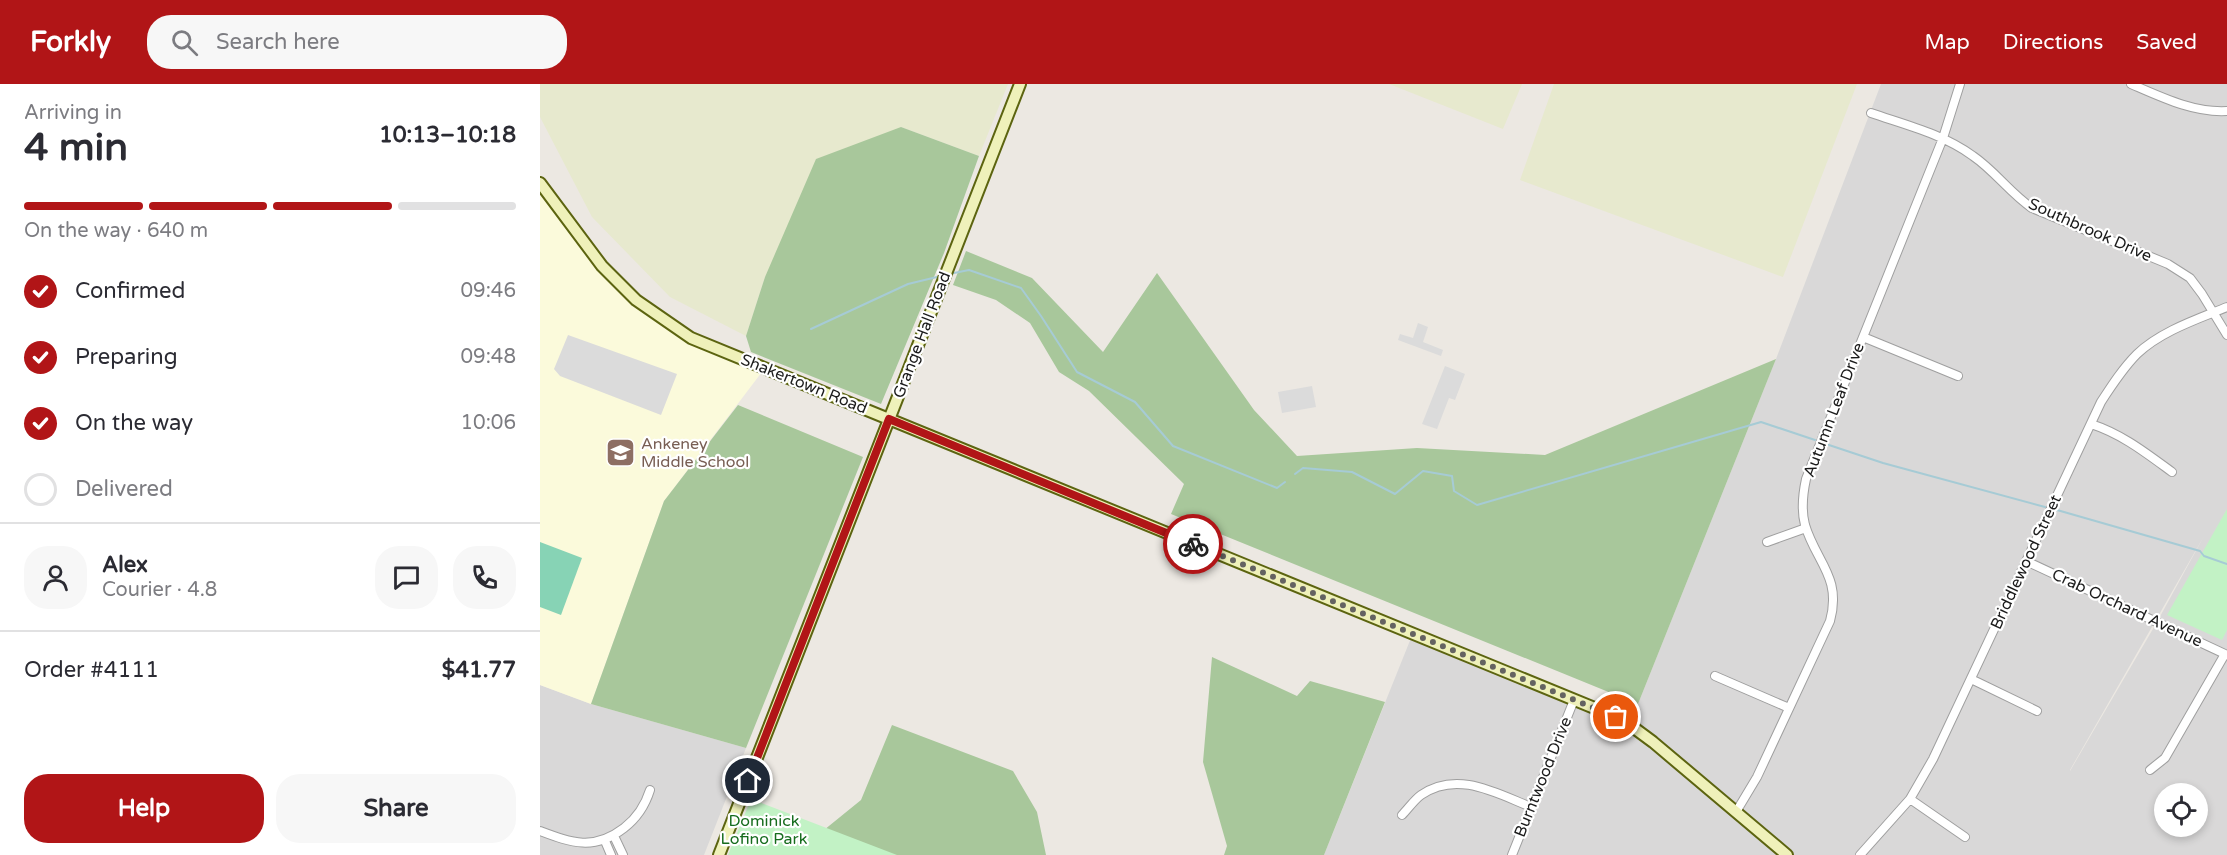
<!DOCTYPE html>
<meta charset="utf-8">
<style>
body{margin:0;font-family:"Varela Round",sans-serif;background:#f7f7f7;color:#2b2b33;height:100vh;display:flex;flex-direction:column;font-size:22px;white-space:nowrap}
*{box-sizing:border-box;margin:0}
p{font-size:20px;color:#7c7c81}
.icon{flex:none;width:33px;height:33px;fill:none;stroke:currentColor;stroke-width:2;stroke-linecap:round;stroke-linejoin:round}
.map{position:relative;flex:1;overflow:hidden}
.sheet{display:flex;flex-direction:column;background:#fff;width:540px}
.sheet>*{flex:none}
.buttons{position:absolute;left:1614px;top:699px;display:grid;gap:12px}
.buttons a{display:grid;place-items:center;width:54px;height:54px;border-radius:50%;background:#fff;box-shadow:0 3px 9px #0003;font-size:30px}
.pin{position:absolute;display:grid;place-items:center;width:51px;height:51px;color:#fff;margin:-26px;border:3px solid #fff;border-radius:50%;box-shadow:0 2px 6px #0007}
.courier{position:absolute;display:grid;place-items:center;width:60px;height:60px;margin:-30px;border:4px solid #b11517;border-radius:50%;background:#fff;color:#222;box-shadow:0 2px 8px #0007}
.overview em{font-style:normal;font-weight:700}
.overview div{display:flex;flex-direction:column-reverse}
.overview{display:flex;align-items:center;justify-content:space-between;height:102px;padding:0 24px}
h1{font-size:39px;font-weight:700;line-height:45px}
.bar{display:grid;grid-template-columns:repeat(4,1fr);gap:9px 6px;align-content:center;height:72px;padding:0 24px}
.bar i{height:8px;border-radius:4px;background:#e1e1e2}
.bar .on{background:#b11517}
.bar p{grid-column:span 4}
.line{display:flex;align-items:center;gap:15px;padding:0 24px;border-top:2px solid #e1e1e2}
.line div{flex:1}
.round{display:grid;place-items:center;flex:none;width:63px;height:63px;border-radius:24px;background:#f7f7f7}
ol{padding:0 24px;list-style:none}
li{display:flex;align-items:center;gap:18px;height:66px}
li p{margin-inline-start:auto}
li .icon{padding:6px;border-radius:50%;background:#b11517;color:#fff;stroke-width:4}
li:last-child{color:#7c7c81}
li i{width:33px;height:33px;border:3px solid #e1e1e2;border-radius:50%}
.primary-button{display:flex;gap:12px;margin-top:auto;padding:12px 24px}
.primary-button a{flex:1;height:69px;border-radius:24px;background:#b11517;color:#fff;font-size:24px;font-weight:700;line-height:69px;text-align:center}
.primary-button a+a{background:#f7f7f7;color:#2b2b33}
header{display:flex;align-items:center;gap:36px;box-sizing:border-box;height:84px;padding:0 30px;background:#b11517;color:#fff}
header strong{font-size:28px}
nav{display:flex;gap:33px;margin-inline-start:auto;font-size:21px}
.search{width:420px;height:54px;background:#f7f7f7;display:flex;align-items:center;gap:15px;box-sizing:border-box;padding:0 21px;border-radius:24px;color:#7c7c81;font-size:22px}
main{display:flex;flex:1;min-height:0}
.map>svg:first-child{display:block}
</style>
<header>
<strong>Forkly</strong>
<div class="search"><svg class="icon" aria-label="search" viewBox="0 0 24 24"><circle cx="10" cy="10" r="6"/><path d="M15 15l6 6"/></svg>Search here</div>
<nav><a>Map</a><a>Directions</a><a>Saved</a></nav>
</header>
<main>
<section class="sheet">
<div class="overview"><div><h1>4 min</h1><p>Arriving in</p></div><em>10:13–10:18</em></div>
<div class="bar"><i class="on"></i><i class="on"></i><i class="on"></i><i></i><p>On the way · 640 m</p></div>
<ol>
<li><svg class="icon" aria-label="check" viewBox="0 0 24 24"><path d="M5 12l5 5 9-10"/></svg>Confirmed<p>09:46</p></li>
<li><svg class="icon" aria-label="check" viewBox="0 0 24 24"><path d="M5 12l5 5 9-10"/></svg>Preparing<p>09:48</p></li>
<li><svg class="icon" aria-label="check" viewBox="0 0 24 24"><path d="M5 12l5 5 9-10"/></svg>On the way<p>10:06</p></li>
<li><i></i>Delivered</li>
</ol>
<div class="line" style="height:108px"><a class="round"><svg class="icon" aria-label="person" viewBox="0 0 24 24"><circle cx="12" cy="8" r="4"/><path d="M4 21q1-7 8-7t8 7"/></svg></a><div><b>Alex</b><p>Courier · 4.8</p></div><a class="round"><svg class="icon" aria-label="chat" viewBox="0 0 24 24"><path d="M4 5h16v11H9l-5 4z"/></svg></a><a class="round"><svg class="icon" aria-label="phone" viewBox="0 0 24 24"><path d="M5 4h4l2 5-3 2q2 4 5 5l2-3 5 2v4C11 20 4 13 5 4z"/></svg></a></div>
<div class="line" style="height:78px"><div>Order #4111</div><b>$41.77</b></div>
<div class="primary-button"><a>Help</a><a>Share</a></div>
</section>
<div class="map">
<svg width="1687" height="771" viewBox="0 0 1687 771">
<rect width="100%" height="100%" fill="#ece8e2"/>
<path fill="#d9d8d8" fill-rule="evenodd" d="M1341,0h346v771h-903l89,-222 217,91 146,-365zM1664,452l-47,86 -87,149v-1zM1624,710h34v32h-34z
M0,601l51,19 155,44 -42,107h-164z"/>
<path fill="#fbfadb" d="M0,99l62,83 59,53 104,49 -101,133 -73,203 -51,-19z"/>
<path fill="#e7e9ce" d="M0,0h468l-29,72 -78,-29 -136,150 -19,59 -76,-39 -78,-80 -52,-100z
M849,0h133l-19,45z
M1014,0h303l-74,193 -263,-97z"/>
<path fill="#a8c79b" d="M361,43l78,29 -35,97 -63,151 -130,-52 -5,-16 19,-59 51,-118z
M426,167l66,27 71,74 54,-79 97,137 43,46 120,-8 128,7 231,-96 -138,345 -467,-190 13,-30 -95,-93 -30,-19 -29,-49 -34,-23 -43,-15z
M198,321l125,52 -117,291 -155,-44 73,-203z
M672,573l85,39 13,-15 75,21 -61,153h-100l3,-9 -24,-84z
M352,641l121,46 24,41 9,43h-161l-61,-25 37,-30z"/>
<path fill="#c2f2c5" d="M1687,425v121l-5,10 -55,-25z
M211,715l146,56h-169z"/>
<path fill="#87d3b5" d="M0,458l42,16 -21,57 -21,-8z"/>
<path fill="#dbdbdb" d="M878,239l10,4 -5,15 20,8 -2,6 -43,-16 2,-6 13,4z
M28,251l109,39 -16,41 -101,-39 -6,-7z
M905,282l20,8 -10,26 -6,-2 -12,31 -15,-5z
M772,302l4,21 -34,6 -4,-21z"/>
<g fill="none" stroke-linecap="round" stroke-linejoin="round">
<path stroke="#a6cbd5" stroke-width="2" d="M409,190l20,-4 52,18 20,28 36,56 58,30 38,44 104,42 8,-6
M271,245l97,-45 33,-8
M1286,360l57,19 162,44
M755,390l8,-6 49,4 43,22 28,-23 29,5 2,15 23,14 284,-83 54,18
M1517,426l143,41 4,5 23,8"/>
<defs>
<path id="street" d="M1591,0c30,13 63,29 96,27
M1331,29c35,12 72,21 102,43 22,15 37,37 59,52l136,56 22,14 12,16 25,41
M1323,253l95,39
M1551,340c31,10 55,29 81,48
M1227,458l39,-14
M1486,477l201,94
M1175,592l74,32
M1431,595l66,32
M1610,686l15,-12 60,-104
M1370,715l55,38
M1196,728l21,-35 73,-156c12,-44 -14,-59 -25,-96 -4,-15 -2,-32 1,-46l137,-341 17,-54
M862,731c6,-6 12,-15 19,-20 36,-25 75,-2 110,12
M0,747c32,12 54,20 84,-3 13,-10 21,-22 26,-38
M74,752l9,19
M65,757l6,14
M972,771l62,-155
M1320,771l50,-56 23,-40 168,-357c11,-17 22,-34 36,-48 24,-23 61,-35 90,-47"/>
<path id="secondary" d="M0,99l62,83 34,34 55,38 918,376 21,11 23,17 134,113
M179,771l301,-771"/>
</defs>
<use href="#street" stroke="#9f9f9f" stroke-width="10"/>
<use href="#secondary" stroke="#5c6410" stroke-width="14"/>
<use href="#street" stroke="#fff" stroke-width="8"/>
<use href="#secondary" stroke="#eff1ba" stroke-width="10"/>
</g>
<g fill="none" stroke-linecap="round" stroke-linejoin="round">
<path stroke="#646361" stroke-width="6" stroke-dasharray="0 10.8" d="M653,460l423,173"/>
<path stroke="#b11517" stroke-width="8" d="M208,697l141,-362 304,125"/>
</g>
<defs>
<symbol id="school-square" viewBox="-11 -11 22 22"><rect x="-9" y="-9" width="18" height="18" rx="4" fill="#8d6e63" stroke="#fff"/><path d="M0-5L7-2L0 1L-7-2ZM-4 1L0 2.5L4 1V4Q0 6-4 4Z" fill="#fff"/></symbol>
</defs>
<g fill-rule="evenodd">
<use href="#school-square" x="64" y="352" width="33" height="33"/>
</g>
<g text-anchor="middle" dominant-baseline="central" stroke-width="4.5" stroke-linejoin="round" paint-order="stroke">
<g font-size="16" fill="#1b1b1b" stroke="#fff">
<text transform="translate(1550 146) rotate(24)">Southbrook Drive</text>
<text transform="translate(382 251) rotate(-69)">Grange Hall Road</text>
<text transform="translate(264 300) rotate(22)">Shakertown Road</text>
<text transform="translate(1294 326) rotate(-69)">Autumn Leaf Drive</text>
<text transform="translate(1486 478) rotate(-65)">Briddlewood Street</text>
<text transform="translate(1587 524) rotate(25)">Crab Orchard Avenue</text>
<text transform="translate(1003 693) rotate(-68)">Burntwood Drive</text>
</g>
<g font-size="16" fill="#785e54" stroke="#fff" text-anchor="start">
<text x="101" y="360">Ankeney<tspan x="101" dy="18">Middle School</tspan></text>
</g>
<g font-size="16" fill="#166c1d" stroke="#fff">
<text x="224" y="737">Dominick<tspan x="224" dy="18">Lofino Park</tspan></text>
</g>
</g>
</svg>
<div class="buttons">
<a><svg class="icon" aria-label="locate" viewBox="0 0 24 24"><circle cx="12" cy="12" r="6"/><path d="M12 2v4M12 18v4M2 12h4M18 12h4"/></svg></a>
</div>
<div class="pin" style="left:1076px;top:633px;background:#ea580c"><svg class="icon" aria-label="bag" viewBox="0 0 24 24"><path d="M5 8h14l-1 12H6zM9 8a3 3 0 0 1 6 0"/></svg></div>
<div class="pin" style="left:208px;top:697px;background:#1f2937"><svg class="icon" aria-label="home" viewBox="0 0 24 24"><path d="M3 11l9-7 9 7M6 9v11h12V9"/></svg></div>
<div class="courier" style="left:653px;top:460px"><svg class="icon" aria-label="bike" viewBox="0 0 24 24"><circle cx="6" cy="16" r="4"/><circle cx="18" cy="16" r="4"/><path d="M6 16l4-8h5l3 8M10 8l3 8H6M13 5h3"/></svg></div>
</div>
</main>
